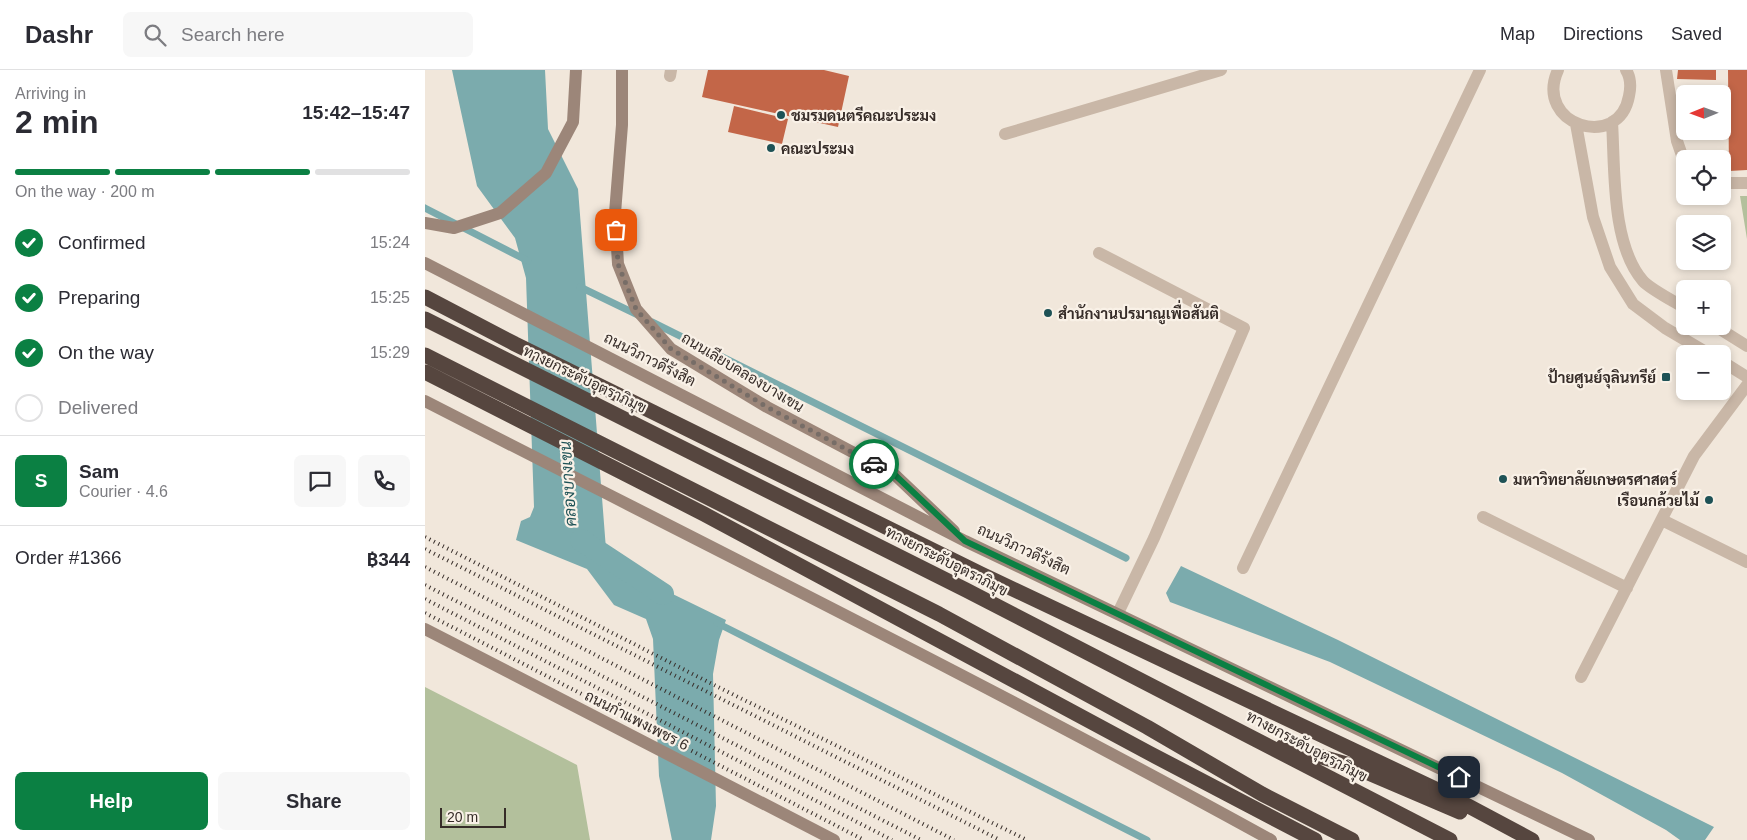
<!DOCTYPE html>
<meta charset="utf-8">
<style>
body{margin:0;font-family:Helvetica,Sarabun,sans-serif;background:#f7f7f7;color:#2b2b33;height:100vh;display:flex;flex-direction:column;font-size:19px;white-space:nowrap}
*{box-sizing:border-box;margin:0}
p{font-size:16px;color:#7c7c81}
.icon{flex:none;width:28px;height:28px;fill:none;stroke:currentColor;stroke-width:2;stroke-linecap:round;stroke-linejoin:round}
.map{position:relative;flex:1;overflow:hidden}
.panel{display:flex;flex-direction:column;background:#fff;width:425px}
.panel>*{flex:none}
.needle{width:32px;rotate:269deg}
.buttons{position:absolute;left:1251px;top:15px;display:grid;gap:10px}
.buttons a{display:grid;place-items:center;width:55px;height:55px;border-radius:8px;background:#fff;box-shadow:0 2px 8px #0003;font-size:25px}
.scale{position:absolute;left:15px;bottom:12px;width:66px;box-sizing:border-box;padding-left:5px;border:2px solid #362c28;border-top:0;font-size:14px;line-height:18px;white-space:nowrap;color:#362c28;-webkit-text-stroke:4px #f9f1e7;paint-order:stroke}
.pin{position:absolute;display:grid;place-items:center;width:42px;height:42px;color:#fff;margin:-21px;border-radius:10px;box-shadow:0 2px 8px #0006}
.courier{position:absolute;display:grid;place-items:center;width:50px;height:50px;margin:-25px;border:4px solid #0b8043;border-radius:50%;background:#fff;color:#222;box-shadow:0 1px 6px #0007}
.headline em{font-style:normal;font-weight:700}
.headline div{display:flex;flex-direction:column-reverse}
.headline{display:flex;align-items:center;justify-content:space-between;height:85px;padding:0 15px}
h1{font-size:32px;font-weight:700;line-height:38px}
.bar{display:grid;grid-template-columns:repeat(4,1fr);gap:8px 5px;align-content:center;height:60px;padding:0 15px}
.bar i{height:6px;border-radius:4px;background:#e1e1e2}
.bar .active{background:#0b8043}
.bar p{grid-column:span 4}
.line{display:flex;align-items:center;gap:12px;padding:0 15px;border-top:1px solid #e1e1e2}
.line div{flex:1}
.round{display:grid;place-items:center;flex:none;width:52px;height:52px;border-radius:8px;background:#f7f7f7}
ol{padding:0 15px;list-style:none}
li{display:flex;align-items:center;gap:15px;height:55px}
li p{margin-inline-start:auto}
li .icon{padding:5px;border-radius:50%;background:#0b8043;color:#fff;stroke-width:4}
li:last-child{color:#7c7c81}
li i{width:28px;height:28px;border:2px solid #e1e1e2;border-radius:50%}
.cta{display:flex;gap:10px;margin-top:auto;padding:10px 15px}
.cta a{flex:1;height:58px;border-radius:8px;background:#0b8043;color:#fff;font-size:20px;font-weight:700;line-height:58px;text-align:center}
.cta a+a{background:#f7f7f7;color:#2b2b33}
header{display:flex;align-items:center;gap:30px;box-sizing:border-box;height:70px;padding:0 25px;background:#fff;border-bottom:1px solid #e1e1e2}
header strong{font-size:24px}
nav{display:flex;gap:28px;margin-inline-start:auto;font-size:18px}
.search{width:350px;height:45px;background:#f7f7f7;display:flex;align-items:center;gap:12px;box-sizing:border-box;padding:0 18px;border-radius:8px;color:#7c7c81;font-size:19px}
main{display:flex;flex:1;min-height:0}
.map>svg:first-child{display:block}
</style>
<header>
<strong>Dashr</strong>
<div class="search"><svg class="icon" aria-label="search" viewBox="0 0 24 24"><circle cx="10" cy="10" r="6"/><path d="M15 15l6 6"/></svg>Search here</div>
<nav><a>Map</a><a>Directions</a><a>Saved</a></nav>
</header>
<main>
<section class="panel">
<div class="headline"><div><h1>2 min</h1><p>Arriving in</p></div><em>15:42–15:47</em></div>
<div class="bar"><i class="active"></i><i class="active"></i><i class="active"></i><i></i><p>On the way · 200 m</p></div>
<ol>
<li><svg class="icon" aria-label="check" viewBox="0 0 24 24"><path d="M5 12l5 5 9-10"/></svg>Confirmed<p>15:24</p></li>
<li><svg class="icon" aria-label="check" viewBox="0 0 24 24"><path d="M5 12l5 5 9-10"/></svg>Preparing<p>15:25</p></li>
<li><svg class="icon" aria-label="check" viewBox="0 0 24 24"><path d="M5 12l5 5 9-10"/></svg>On the way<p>15:29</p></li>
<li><i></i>Delivered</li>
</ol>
<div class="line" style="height:90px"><b class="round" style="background:#0b8043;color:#fff">S</b><div><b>Sam</b><p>Courier · 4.6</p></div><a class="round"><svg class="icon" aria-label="chat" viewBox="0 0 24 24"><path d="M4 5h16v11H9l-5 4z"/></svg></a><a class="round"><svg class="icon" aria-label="phone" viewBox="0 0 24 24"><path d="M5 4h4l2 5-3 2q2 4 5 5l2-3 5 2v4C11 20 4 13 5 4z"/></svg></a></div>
<div class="line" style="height:65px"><div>Order #1366</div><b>฿344</b></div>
<div class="cta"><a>Help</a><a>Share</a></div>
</section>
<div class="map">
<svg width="1322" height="770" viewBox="0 0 1322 770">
<rect width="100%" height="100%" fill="#f1e7db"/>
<path fill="#b3c09c" d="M1315,126h7v43z
M0,617l152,78 13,75h-165z"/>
<path fill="#7babad" d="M27,0h93l3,59 30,60 29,373 119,58 -7,20 -6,34 3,132 -5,34h-39l-13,-64 -6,-137 -7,-20 -32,-14 -27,-36 -71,-29 5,-19 9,-4 4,-10 -8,-229 -11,-40 -38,-52z
M756,496l157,74 376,187 -9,13h-25l-14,-10 -104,-57 -232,-111 -160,-60 -4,-9z"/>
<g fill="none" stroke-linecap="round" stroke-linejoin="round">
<path stroke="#7babad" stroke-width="7" d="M0,138l103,53
M155,217l58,28
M227,252l474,236
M292,553l430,217"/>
<path stroke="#7babad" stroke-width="22" d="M156,470l82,54"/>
</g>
<path fill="#c36648" d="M283,0h116l25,6 -11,51 -136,-30z
M1253,0h38v10l-39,-1z
M1303,0h19v100l-18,1z
M309,36l54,13 -6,25 -54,-12z"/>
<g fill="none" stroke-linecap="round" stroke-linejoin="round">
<path stroke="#c9b7a7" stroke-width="12" d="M1133,0c-25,55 61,82 71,26 2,-9 2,-18 -3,-26
M1241,0l11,71 8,23
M245,6l1,-6
M1187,52c3,47 -1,122 31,159 7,8 32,21 42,27
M1151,54l17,93 17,50 23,37 32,24 44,26
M580,64l216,-64
M1298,113h24
M674,183l145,75 -90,210 -36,75
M1290,256l32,20
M1298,292l24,15
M1058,447l144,71
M1237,450l85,42
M818,498l237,-498
M1156,607l113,-221 53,-71"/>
<path stroke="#9c8679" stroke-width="12" d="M197,0v55l-7,88 3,51 18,45 35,40 96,58 127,67 60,57
M0,153l29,5 46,-15 46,-40 27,-51 3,-52
M0,193l540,278 624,299
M0,331c283,145 568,286 846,439
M0,559l409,211"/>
<path stroke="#56463f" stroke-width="15" d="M0,227l90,47 466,230 463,219 88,47
M0,249l541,271 484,250
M0,285l514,259 208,113 115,67 90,46
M0,302l279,142 445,239 166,87
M858,676l67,19 110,47"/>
<path stroke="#362c28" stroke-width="4" stroke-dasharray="1 4" stroke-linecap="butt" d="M0,467l293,150 309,153
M0,479l575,291
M0,497l529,273
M0,515l496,255
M0,529l467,241
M0,543l439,227"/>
</g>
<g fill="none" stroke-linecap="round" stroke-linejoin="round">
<path stroke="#776d67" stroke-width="5" stroke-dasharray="0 9" d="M191,160l2,34 18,45 35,40 96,58 107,57"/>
<path stroke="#0b8043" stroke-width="6" d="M449,394l20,10 71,67 494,236"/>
</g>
<g fill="#1e5256" stroke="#f9f1e7" stroke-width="2">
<circle cx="356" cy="45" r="5"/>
<circle cx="346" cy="78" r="5"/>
<circle cx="623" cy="243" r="5"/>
<rect x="1236" y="302" width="10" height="10" rx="2.5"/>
<circle cx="1078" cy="409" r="5"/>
<circle cx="1284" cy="430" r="5"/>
</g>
<g text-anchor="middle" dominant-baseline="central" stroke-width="4.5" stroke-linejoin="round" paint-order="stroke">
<g font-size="15" font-weight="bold" fill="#362c28" stroke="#f9f1e7" text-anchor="start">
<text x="366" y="45">ชมรมดนตรีคณะประมง</text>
<text x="356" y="78">คณะประมง</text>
<text x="633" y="243">สำนักงานปรมาณูเพื่อสันติ</text>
<text x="1231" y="307" text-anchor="end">ป้ายศูนย์จุลินทรีย์</text>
<text x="1088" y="409">มหาวิทยาลัยเกษตรศาสตร์</text>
<text x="1274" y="430" text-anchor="end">เรือนกล้วยไม้</text>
</g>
<g font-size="15" fill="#362c28" stroke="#f9f1e7">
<text transform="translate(225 289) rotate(27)">ถนนวิภาวดีรังสิต</text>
<text transform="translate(318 302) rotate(31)">ถนนเลียบคลองบางเขน</text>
<text transform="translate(160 309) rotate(26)">ทางยกระดับอุตราภิมุข</text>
<text transform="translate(599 479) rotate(25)">ถนนวิภาวดีรังสิต</text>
<text transform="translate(522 491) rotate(27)">ทางยกระดับอุตราภิมุข</text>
<text transform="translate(212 650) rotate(27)">ถนนกำแพงเพชร 6</text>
<text transform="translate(882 676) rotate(28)">ทางยกระดับอุตราภิมุข</text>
</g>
<g font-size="16" font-style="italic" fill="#1e5256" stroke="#f9f1e7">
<text transform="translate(143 414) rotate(-94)">คลองบางเขน</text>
</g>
</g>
</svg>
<div class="buttons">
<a><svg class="needle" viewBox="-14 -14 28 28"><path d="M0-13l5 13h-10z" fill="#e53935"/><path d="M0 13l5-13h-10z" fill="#7c7c81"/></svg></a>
<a><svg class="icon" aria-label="locate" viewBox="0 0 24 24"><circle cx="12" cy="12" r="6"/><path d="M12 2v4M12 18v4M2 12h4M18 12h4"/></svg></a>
<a><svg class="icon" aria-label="layers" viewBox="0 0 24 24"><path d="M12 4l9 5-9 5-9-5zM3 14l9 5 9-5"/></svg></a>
<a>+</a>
<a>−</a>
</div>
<div class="scale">20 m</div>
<div class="pin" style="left:191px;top:160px;background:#ea580c"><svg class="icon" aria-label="bag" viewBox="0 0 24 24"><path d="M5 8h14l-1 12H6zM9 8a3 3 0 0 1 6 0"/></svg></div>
<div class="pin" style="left:1034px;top:707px;background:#1f2937"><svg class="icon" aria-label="home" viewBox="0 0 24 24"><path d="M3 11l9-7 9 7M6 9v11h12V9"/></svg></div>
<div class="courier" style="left:449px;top:394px"><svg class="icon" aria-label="car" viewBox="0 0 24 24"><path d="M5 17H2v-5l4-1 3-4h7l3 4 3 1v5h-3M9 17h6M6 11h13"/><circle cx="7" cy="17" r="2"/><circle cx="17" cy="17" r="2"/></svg></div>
</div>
</main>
